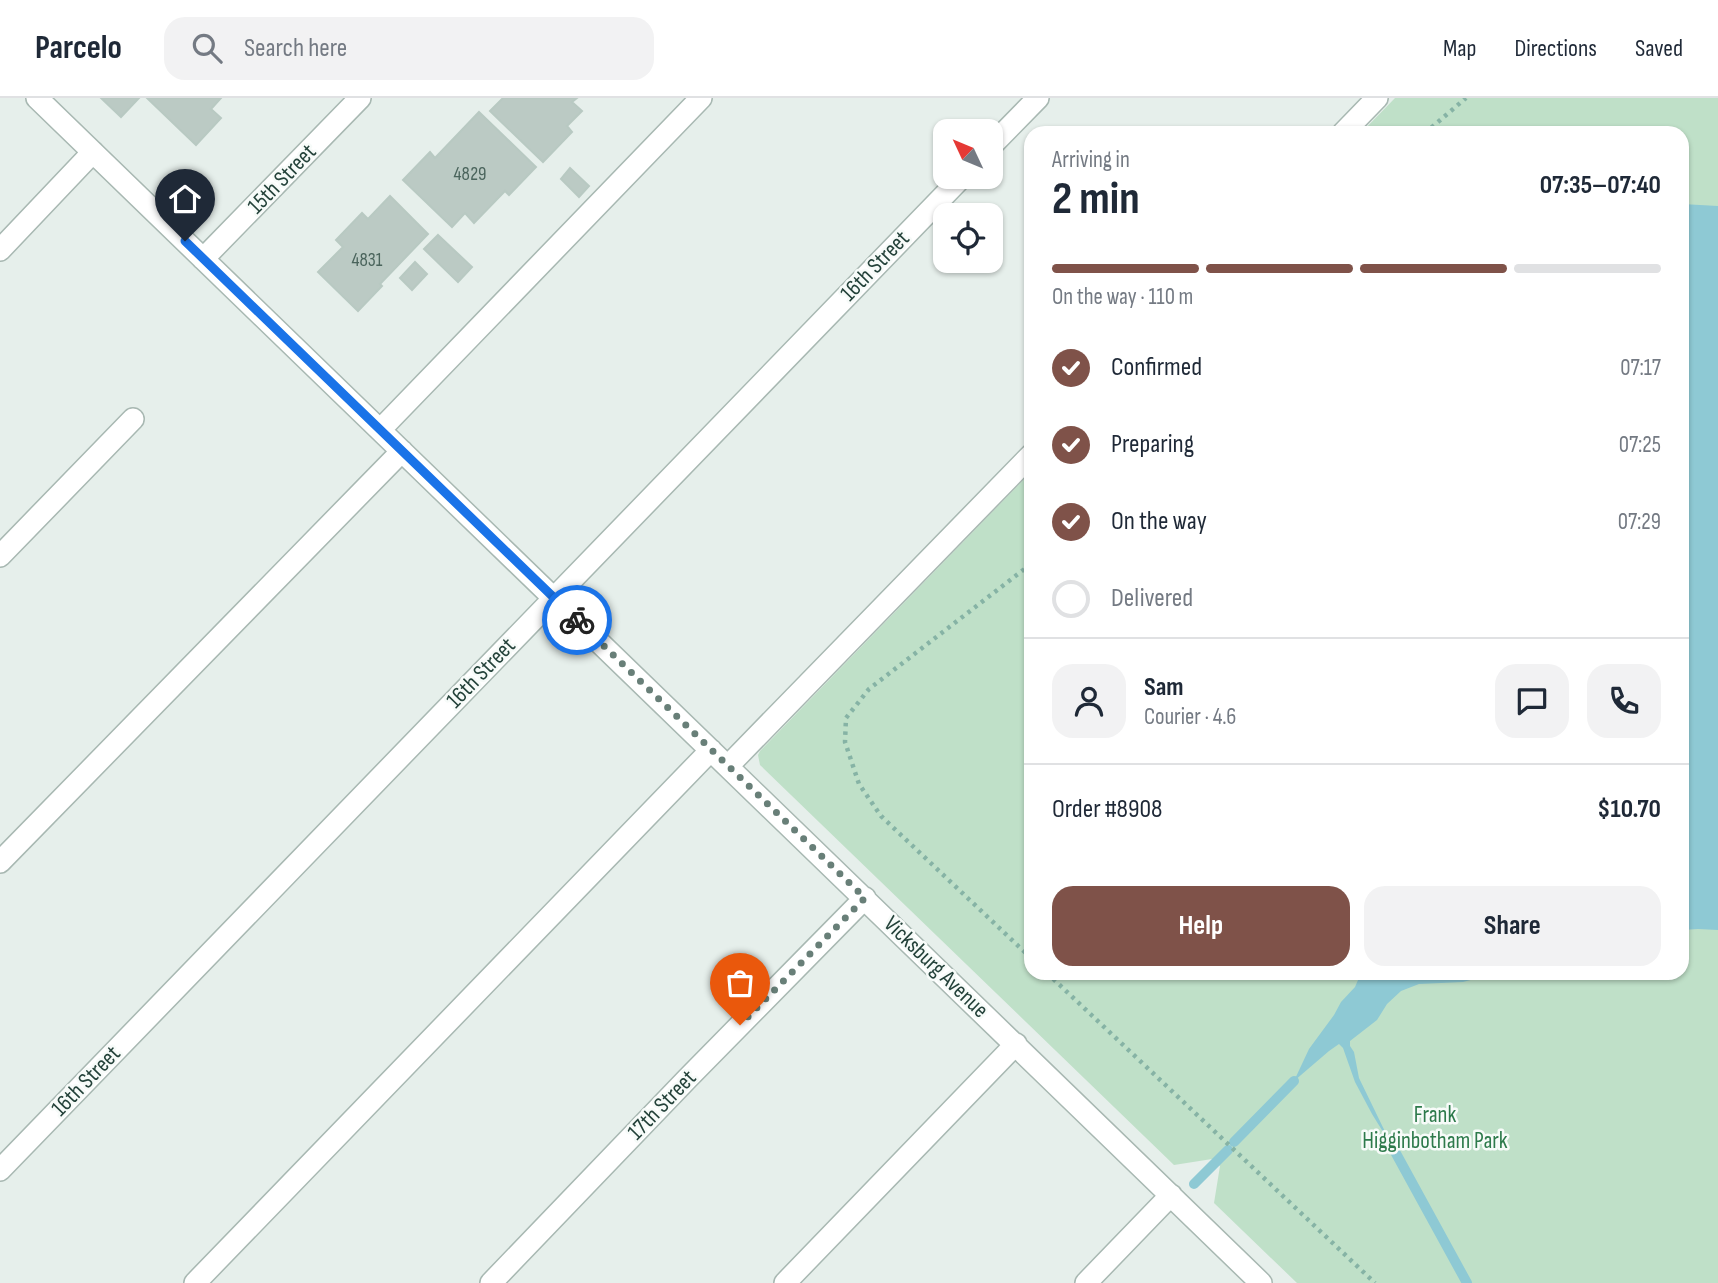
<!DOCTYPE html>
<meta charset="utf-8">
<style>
body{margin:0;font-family:"Sofia Sans Condensed",sans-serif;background:#f2f2f3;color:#1f2937;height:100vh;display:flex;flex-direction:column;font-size:26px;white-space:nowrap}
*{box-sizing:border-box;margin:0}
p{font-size:23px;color:#747a83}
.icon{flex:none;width:38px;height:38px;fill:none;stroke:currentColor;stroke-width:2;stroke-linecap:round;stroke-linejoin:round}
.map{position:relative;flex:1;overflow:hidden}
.panel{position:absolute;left:1024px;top:28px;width:665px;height:854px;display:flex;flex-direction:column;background:#fff;border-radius:21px;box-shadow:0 2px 5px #0004}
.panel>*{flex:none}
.needle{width:46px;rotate:314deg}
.controls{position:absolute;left:933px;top:21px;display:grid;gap:14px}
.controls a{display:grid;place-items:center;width:70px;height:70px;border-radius:14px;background:#fff;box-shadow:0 2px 5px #0004;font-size:35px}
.pin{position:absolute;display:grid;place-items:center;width:60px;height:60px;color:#fff;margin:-72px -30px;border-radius:50% 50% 50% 0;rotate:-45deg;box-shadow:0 0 7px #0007}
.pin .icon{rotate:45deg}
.courier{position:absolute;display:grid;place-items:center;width:70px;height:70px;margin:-35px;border:5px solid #1a73e8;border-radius:50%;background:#fff;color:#222;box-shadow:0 2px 9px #0007}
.summary em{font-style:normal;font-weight:700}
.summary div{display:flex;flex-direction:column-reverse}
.summary{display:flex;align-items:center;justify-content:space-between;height:119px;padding:0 28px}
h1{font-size:46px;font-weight:700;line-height:52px}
.bar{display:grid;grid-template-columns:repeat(4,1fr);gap:10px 7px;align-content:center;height:84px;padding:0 28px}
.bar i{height:9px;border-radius:5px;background:#e0e1e3}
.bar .active{background:#7f5249}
.bar p{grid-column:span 4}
.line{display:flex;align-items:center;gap:18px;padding:0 28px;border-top:2px solid #e0e1e3}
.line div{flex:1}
.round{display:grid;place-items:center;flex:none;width:74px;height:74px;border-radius:21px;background:#f2f2f3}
ol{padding:0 28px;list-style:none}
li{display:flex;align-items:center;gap:21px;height:77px}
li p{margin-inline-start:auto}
li .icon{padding:7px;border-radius:50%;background:#7f5249;color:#fff;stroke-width:4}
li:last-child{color:#747a83}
li i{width:38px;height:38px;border:4px solid #e0e1e3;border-radius:50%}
.button{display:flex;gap:14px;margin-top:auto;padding:14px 28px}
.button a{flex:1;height:80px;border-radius:21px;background:#7f5249;color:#fff;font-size:28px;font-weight:700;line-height:80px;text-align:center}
.button a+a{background:#f2f2f3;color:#1f2937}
header{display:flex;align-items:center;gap:42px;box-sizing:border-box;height:98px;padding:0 35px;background:#fff;border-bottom:2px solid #e0e1e3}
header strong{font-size:33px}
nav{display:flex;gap:38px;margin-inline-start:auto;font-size:24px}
.search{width:490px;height:63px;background:#f2f2f3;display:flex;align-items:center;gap:18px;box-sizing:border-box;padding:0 24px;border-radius:21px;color:#747a83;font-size:26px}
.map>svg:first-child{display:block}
</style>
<header>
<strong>Parcelo</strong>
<div class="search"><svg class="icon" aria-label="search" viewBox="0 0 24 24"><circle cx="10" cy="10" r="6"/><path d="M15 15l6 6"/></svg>Search here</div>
<nav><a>Map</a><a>Directions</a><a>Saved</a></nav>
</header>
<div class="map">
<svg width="1718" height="1185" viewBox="0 0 1718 1185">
<rect width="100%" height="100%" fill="#e6efeb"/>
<path fill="#bfe0c8" d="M1395,0h323v1185h-421l-83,-80 6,-37 -8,-7 -38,6 -414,-400 -2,-10 2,-4 271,-279v501h651v-840h-321z"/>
<path fill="#8ec9d4" d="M1682,106l36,2v724l-20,-1 -16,1z
M1361,875h136l-34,9 -44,2 -18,7 -14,13 -10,16 -27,21v5l4,6 5,26 34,70 -21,-34 -17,-32 -12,-34 -4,-4 -10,7 -35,30 15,-32 25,-34 7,-13 14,-15z"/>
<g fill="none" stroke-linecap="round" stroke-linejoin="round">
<path stroke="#8ec9d4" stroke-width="10" d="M1234,1044l60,-61
M1393,1050l74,135
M1194,1086l34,-34"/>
</g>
<path fill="#bbcac4" stroke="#b8c9c2" stroke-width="2" d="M101,0h38l-18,19z
M147,0h74l-10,11 10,9 -25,27z
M503,0h74l-5,4 10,9 -15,15 5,6 -29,30 -53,-51z
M479,14l57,55 -27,28 -4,-4 -31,32 -9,-10 -13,14 -49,-47 27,-28 5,6z
M570,70l19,18 -10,11 -18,-18z
M390,98l38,38 -48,50 2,2 -24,25 -40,-39 25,-25 -7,-7 26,-27 6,6z
M438,137l34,32 -14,15 -34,-33z
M415,164l12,12 -15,16 -12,-12z"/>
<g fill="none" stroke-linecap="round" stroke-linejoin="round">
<defs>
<path id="minor" d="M37,0l1224,1185
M1343,35l34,-35
M990,49l48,-49
M0,152l93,-98
M203,161l157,-161
M380,332l321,-332
M0,458l133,-137
M728,668l303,-311
M0,764l402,-411
M0,1072l962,-993
M195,1185l516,-533
M491,1185l196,-204 178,-181
M785,1185l231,-239
M1086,1185l85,-88"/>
</defs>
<use href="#minor" stroke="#a8b8b2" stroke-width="24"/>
<path stroke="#86b3a5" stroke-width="4.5" stroke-dasharray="3.5 5" stroke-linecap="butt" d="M1425,35l41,-35
M1031,466l-162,125 -23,29 -1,24 14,42 22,32 150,142
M1047,875l328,310"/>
<use href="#minor" stroke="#fff" stroke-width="21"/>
</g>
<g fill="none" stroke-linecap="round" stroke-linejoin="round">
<path stroke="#687f78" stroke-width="7" stroke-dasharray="0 12.6" d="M577,522l288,278 -125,127"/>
<path stroke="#1a73e8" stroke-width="9" d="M185,143l392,379"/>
</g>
<g text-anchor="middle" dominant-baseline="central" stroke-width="5" stroke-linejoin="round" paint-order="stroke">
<g font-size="19" fill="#4a645c">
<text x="470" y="76">4829</text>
<text x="367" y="162">4831</text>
</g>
<g font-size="23" fill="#24423a" stroke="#f7fbf9">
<text transform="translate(282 81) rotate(-46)">15th Street</text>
<text transform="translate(875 168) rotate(-46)">16th Street</text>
<text transform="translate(481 575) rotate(-46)">16th Street</text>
<text transform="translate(936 869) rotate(44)">Vicksburg Avenue</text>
<text transform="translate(86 983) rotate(-46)">16th Street</text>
<text transform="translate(662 1007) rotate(-46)">17th Street</text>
</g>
<g font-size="23" fill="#2d7a4b" stroke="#f7fbf9">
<text x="1435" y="1017">Frank<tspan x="1435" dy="26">Higginbotham Park</tspan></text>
</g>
</g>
</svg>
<div class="controls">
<a><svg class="needle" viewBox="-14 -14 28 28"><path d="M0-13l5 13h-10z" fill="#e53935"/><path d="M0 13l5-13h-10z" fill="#747a83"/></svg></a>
<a><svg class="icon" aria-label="locate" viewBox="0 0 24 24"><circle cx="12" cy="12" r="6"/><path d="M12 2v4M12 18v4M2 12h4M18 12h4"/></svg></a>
</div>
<div class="pin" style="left:740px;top:927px;background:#ea580c"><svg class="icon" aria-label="bag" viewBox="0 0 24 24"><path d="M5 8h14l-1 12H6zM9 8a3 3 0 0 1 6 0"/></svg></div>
<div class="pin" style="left:185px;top:143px;background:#1f2937"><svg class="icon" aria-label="home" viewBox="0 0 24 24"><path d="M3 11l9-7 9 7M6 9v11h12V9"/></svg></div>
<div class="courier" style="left:577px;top:522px"><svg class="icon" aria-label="bike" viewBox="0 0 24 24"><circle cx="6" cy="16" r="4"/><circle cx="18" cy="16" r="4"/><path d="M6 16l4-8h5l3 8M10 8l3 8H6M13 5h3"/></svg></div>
<section class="panel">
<div class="summary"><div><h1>2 min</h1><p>Arriving in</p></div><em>07:35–07:40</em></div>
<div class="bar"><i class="active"></i><i class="active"></i><i class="active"></i><i></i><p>On the way · 110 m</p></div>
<ol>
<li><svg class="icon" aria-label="check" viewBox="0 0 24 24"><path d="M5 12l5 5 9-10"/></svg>Confirmed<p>07:17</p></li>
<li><svg class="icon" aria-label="check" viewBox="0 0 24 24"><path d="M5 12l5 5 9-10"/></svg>Preparing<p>07:25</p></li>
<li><svg class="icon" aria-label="check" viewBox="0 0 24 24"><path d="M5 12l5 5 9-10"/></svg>On the way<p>07:29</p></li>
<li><i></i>Delivered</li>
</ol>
<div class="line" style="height:126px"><a class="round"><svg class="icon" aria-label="person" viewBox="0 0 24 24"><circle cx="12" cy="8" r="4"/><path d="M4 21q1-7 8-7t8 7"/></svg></a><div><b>Sam</b><p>Courier · 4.6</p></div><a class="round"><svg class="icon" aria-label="chat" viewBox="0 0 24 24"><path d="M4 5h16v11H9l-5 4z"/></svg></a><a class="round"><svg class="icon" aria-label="phone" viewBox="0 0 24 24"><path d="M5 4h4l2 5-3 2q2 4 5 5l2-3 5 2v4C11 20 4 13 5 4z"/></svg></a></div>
<div class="line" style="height:91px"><div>Order #8908</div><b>$10.70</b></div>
<div class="button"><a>Help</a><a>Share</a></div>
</section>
</div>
